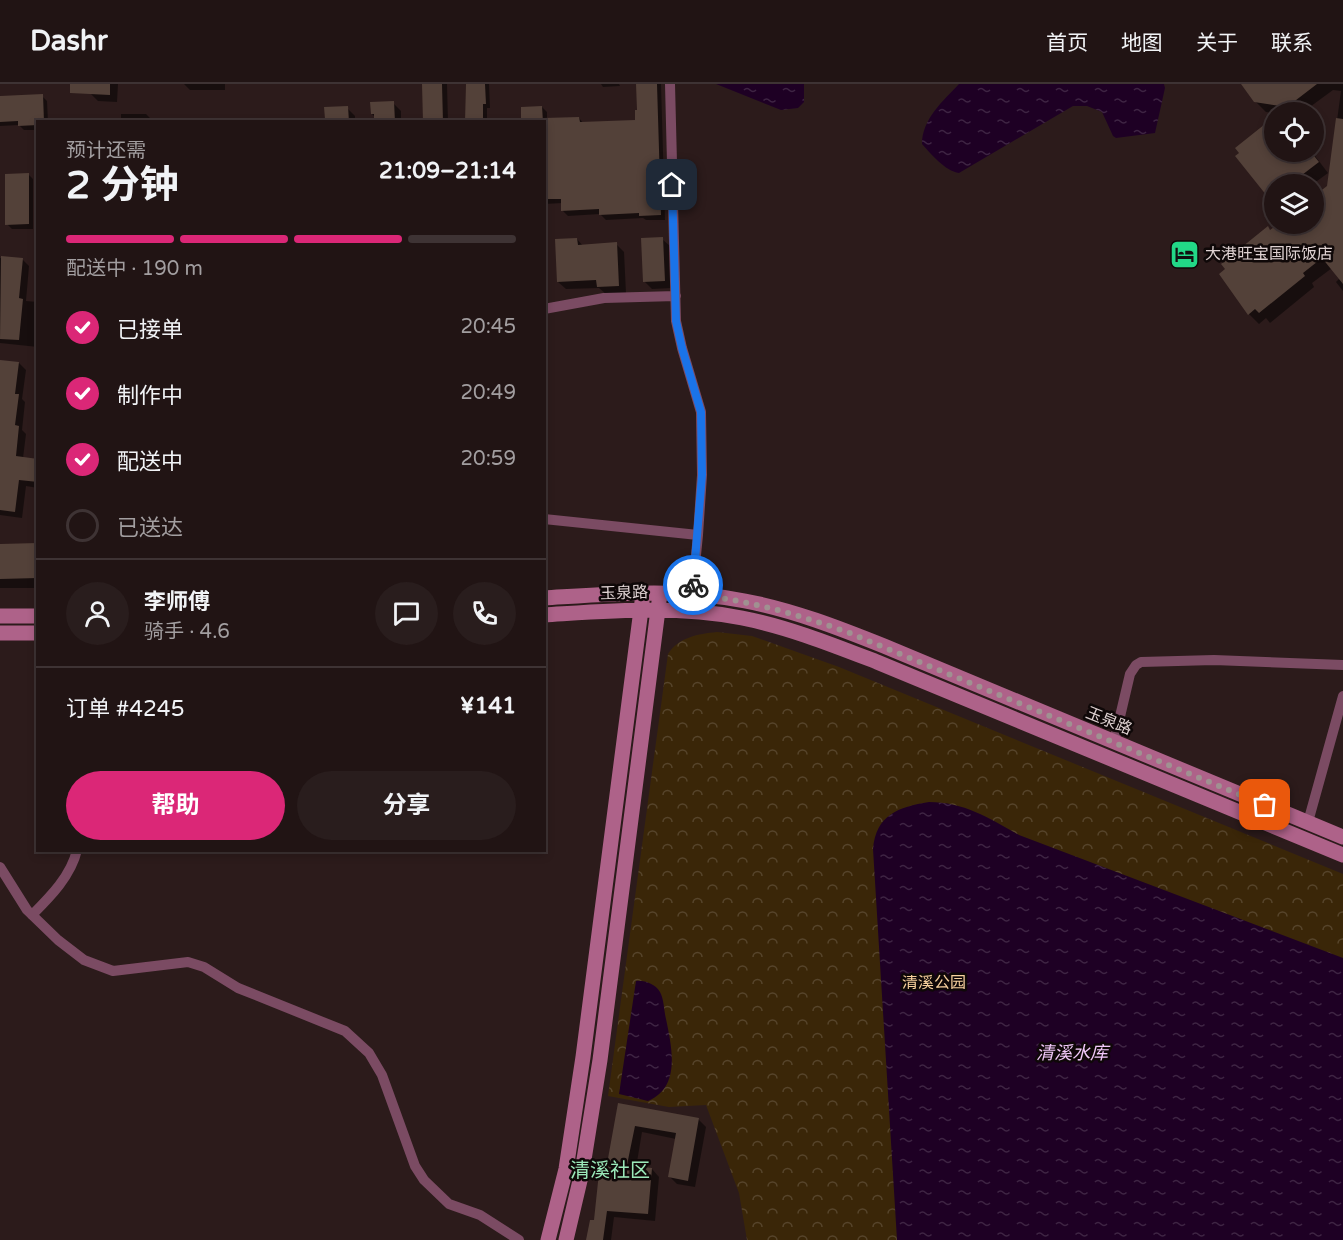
<!DOCTYPE html>
<html lang="zh">
<meta charset="utf-8">
<style>
body{margin:0;font-family:"Varela Round","Noto Sans SC",sans-serif;background:#291d1d;color:#f1f3f6;height:100vh;display:flex;flex-direction:column;font-size:22px;white-space:nowrap}
*{box-sizing:border-box;margin:0}
p{font-size:20px;color:#a29ea0}
.icon{flex:none;width:33px;height:33px;fill:none;stroke:currentColor;stroke-width:2;stroke-linecap:round;stroke-linejoin:round}
.map{position:relative;flex:1;overflow:hidden}
.sheet{position:absolute;left:36px;top:36px;width:510px;height:732px;display:flex;flex-direction:column;background:#211414;border-radius:0px;box-shadow:0 3px 9px #0003,0 0 0 2px #3e3334}
.sheet>*{flex:none}
.controls{position:absolute;left:1264px;top:18px;display:grid;gap:12px}
.controls a{display:grid;place-items:center;width:60px;height:60px;border-radius:50%;background:#211414;box-shadow:0 3px 9px #0003,0 0 0 2px #3e3334;font-size:30px}
.pin{position:absolute;display:grid;place-items:center;width:51px;height:51px;color:#fff;margin:-26px;border-radius:12px;box-shadow:0 3px 9px #0006}
.courier{position:absolute;display:grid;place-items:center;width:60px;height:60px;margin:-30px;border:4px solid #1a73e8;border-radius:50%;background:#fff;color:#222;box-shadow:0 2px 8px #0007}
.summary em{font-style:normal;font-weight:700}
.summary div{display:flex;flex-direction:column-reverse}
.summary{display:flex;align-items:center;justify-content:space-between;height:102px;padding:0 30px}
h1{font-size:39px;font-weight:700;line-height:45px}
.bar{display:grid;grid-template-columns:repeat(4,1fr);gap:9px 6px;align-content:center;height:72px;padding:0 30px}
.bar i{height:8px;border-radius:4px;background:#3e3334}
.bar .selected{background:#db2777}
.bar p{grid-column:span 4}
.line{display:flex;align-items:center;gap:15px;padding:0 30px;border-top:2px solid #3e3334}
.line div{flex:1}
.round{display:grid;place-items:center;flex:none;width:63px;height:63px;border-radius:32px;background:#291d1d}
ol{padding:0 30px;list-style:none}
li{display:flex;align-items:center;gap:18px;height:66px}
li p{margin-inline-start:auto}
li .icon{padding:6px;border-radius:50%;background:#db2777;color:#fff;stroke-width:4}
li:last-child{color:#a29ea0}
li i{width:33px;height:33px;border:3px solid #3e3334;border-radius:50%}
.cta{display:flex;gap:12px;margin-top:auto;padding:12px 30px}
.cta a{flex:1;height:69px;border-radius:36px;background:#db2777;color:#fff;font-size:24px;font-weight:700;line-height:69px;text-align:center}
.cta a+a{background:#291d1d;color:#f1f3f6}
header{display:flex;align-items:center;gap:36px;box-sizing:border-box;height:84px;padding:0 30px;background:#211414;border-bottom:2px solid #3e3334}
header strong{font-size:28px}
nav{display:flex;gap:33px;margin-inline-start:auto;font-size:21px}
.map>svg:first-child{display:block}
</style>
<header>
<strong>Dashr</strong>
<nav><a>首页</a><a>地图</a><a>关于</a><a>联系</a></nav>
</header>
<div class="map">
<svg width="1343" height="1156" viewBox="0 0 1343 1156">
<defs>
<pattern id="forest-crowns" width="20" height="18" patternUnits="userSpaceOnUse" patternTransform="scale(1.5)"><rect width="20" height="18" fill="#3a2608"/><path d="M2 6a3 3 0 1 1 6 0M12 15a3 3 0 1 1 6 0" fill="none" stroke="#56442b"/></pattern>
<pattern id="water-ripples" width="26" height="14" patternUnits="userSpaceOnUse" patternTransform="scale(1.5)"><rect width="26" height="14" fill="#1e0024"/><path d="M2 4q2-2 4 0t4 0M15 11q2-2 4 0t4 0" fill="none" stroke="#3e2443"/></pattern>
</defs>
<rect width="100%" height="100%" fill="#2c1b1b"/>
<path fill="url(#forest-crowns)" d="M717,548l35,4 87,31 504,207v366h-596l-8,-47 -33,-88 -37,2 -61,-11 60,-442c11,-17 30,-20 49,-22z"/>
<path fill="url(#water-ripples)" d="M716,0h88v18l-6,6 -17,2z
M959,0h205l1,4 -10,45 -39,5 -3,-2 -11,-24 -15,-6h-14l-114,67c-14,-2 -28,-19 -37,-29 0,-25 21,-43 37,-60z
M929,718c35,0 60,16 90,33l324,123v282h-446l-24,-391c3,-34 25,-42 56,-47z
M636,897c9,-1 19,3 24,11 4,7 4,19 6,27 6,29 15,68 -18,82l-29,-7z"/>
<path fill="#0007" d="M91,0h27l-1,18 -19,-1 -7,-7z
M184,0h41v6h-35z
M423,0h24l1,38h-23z
M468,0h21l1,24h-3v14h-20z
M601,0h18l1,2 -17,1z
M638,0h23l4,136h-19l-3,-2 -37,2 -6,-6 -32,2 -5,-5v-8l-19,1v-82h-21l19,-15 5,5v8l32,-2 5,6 53,-3 2,-9z
M1243,0h100v207l-7,-9 4,-4 -8,-10 -20,15 2,4 -44,36 -4,-5 -7,6 -10,-10 -22,-44 54,-46h33v-27l14,-10 13,-96 -8,-1 -30,22 -28,1 -9,-1 -11,-11z
M42,12l5,5 1,21h-10v8h-14l-5,-5 -19,1v-29z
M393,19l8,8v11h-26v-5l-3,-3z
M347,24l8,8v6h-26l-3,-4z
M121,30h25l5,5v3h-30z
M299,34l3,4h-24v-3z
M1275,34v34h37l16,21 -15,11h-38v19l-38,-47 4,-3 -4,-4z
M28,90l5,5v50h-21l-5,-5z
M577,155l6,7 33,-2 8,8 2,41 -20,1 -7,-6 -33,1 -8,-7z
M662,155l8,7 2,42 -20,1 -8,-8z
M0,174l23,2 6,6 -3,35 12,1v45l-38,-4z
M0,277l19,2 7,7 -4,29 3,3 -3,28 4,4 -3,24 15,2v28l-12,-2 -4,32 -22,-3z
M0,461h38v43h-38z
M620,1020l78,15 8,8 -11,60 -18,-3 -7,-7 6,-38 -34,-7 -6,36 16,1 7,8 -4,44 -41,-4 -3,23h-23l8,-18z"/>
<path fill="#534139" d="M70,0h40v11l-40,-2z
M422,0h20l1,38h-20z
M466,0h19l1,20h-3v18h-18z
M636,0h21l4,131 -22,1v-3l-40,2v-6l-38,2v-12h-17v-81l35,-1 1,5 55,-2v-10h2z
M1241,0h76l-30,23 -33,-5z
M43,10l1,28h-6v3l-20,1v-5l-18,1v-26z
M394,17l1,21h-21v-8h-3l-1,-12z
M348,22l1,16h-21v-3h-3l-1,-12z
M542,22l1,16h-22v-15z
M1275,32v36h36l8,10 -21,16 5,6h-28v22l-40,-50 4,-3 -4,-5z
M1336,34l7,1v165l-21,-26 -19,15 2,3 -46,37 -4,-4 -7,6 -29,-41 6,-5 -4,-5 47,-38 2,4 8,-6h36v-28l13,-10z
M29,89v51l-24,1v-51z
M663,153l2,44 -22,1 -2,-44z
M577,154l1,7 39,-3 2,44 -22,1 -1,-7 -39,2 -2,-43z
M1,172l22,2 -4,40 4,1 -4,41 -19,-1z
M0,276l19,2 -4,32h4l-4,31 4,1 -3,30 22,3v23l-19,-2 -4,32 -15,-2z
M38,459v35l-38,1v-35z
M618,1019l81,15 -11,63 -20,-4 8,-44 -41,-7 -8,39 25,3 -4,46 -41,-3 -4,29h-17l4,-20h4l6,-57 7,1z"/>
<g fill="none" stroke-linecap="round" stroke-linejoin="round">
<path stroke="#7b4b63" stroke-width="10" d="M670,0l6,237 6,27 19,64 1,63 -4,60 -6,60
M544,225l60,-11 72,-2
M544,435l154,16
M1114,658l16,-68 6,-9 5,-3 73,-2 129,5
M1308,738l35,-126
M0,783l27,43 31,30 26,20 29,11 75,-9 16,5 34,21 107,43 24,22 13,22 33,91 9,14 25,24 31,11 39,25
M32,831c18,-18 39,-39 45,-65"/>
<path stroke="#ae6289" stroke-width="15" d="M544,514c67,-4 135,-10 201,3 48,9 94,27 139,45l459,191
M544,531c66,-4 132,-10 198,3 46,9 91,27 135,44l466,193
M0,532h38
M0,549h38
M548,1156l18,-71 17,-112 59,-455
M566,1156l16,-68 18,-112 59,-458"/>
</g>
<g fill="none" stroke-linecap="round" stroke-linejoin="round">
<path stroke="#a09191" stroke-width="6" stroke-dasharray="0 10.8" d="M693,501l-1,10c54,4 104,19 155,37l418,173"/>
<path stroke="#1a73e8" stroke-width="8" d="M672,101l4,136 6,27 19,64 1,63 -9,110"/>
</g>
<defs>
<symbol id="hotel-square" viewBox="-11 -11 22 22"><rect x="-9" y="-9" width="18" height="18" rx="4" fill="#22d887" stroke="#0f0808"/><path d="M-6-4.5h1.5V1H6V5H4.5V3h-9V5H-6ZM-4 0a1.8 1.8 0 1 1 3.6 0ZM.5 0V-2.5h3Q6-2.5 6 0Z" fill="#111"/></symbol>
</defs>
<g fill-rule="evenodd">
<use href="#hotel-square" x="1168" y="154" width="33" height="33"/>
</g>
<g text-anchor="middle" dominant-baseline="central" stroke-width="5" stroke-linejoin="round" paint-order="stroke">
<g font-size="16" fill="#ded1d1" stroke="#0f0808" text-anchor="start">
<text x="1205" y="170">大港旺宝国际饭店</text>
</g>
<g font-size="16" fill="#ded1d1" stroke="#0f0808">
<text transform="translate(624 509) rotate(-2)">玉泉路</text>
<text transform="translate(1109 637) rotate(22)">玉泉路</text>
</g>
<g font-size="16" fill="#f7d09e" stroke="#0f0808">
<text x="934" y="899">清溪公园</text>
</g>
<g font-size="18" font-style="italic" fill="#f2c9fa" stroke="#0f0808">
<text x="1072" y="969">清溪水库</text>
</g>
<g font-size="20" fill="#9be8b9" stroke="#0f0808">
<text x="610" y="1087">清溪社区</text>
</g>
</g>
</svg>
<div class="controls">
<a><svg class="icon" aria-label="locate" viewBox="0 0 24 24"><circle cx="12" cy="12" r="6"/><path d="M12 2v4M12 18v4M2 12h4M18 12h4"/></svg></a>
<a><svg class="icon" aria-label="layers" viewBox="0 0 24 24"><path d="M12 4l9 5-9 5-9-5zM3 14l9 5 9-5"/></svg></a>
</div>
<div class="pin" style="left:1265px;top:721px;background:#ea580c"><svg class="icon" aria-label="bag" viewBox="0 0 24 24"><path d="M5 8h14l-1 12H6zM9 8a3 3 0 0 1 6 0"/></svg></div>
<div class="pin" style="left:672px;top:101px;background:#1f2937"><svg class="icon" aria-label="home" viewBox="0 0 24 24"><path d="M3 11l9-7 9 7M6 9v11h12V9"/></svg></div>
<div class="courier" style="left:693px;top:501px"><svg class="icon" aria-label="bike" viewBox="0 0 24 24"><circle cx="6" cy="16" r="4"/><circle cx="18" cy="16" r="4"/><path d="M6 16l4-8h5l3 8M10 8l3 8H6M13 5h3"/></svg></div>
<section class="sheet">
<div class="summary"><div><h1>2 分钟</h1><p>预计还需</p></div><em>21:09–21:14</em></div>
<div class="bar"><i class="selected"></i><i class="selected"></i><i class="selected"></i><i></i><p>配送中 · 190 m</p></div>
<ol>
<li><svg class="icon" aria-label="check" viewBox="0 0 24 24"><path d="M5 12l5 5 9-10"/></svg>已接单<p>20:45</p></li>
<li><svg class="icon" aria-label="check" viewBox="0 0 24 24"><path d="M5 12l5 5 9-10"/></svg>制作中<p>20:49</p></li>
<li><svg class="icon" aria-label="check" viewBox="0 0 24 24"><path d="M5 12l5 5 9-10"/></svg>配送中<p>20:59</p></li>
<li><i></i>已送达</li>
</ol>
<div class="line" style="height:108px"><a class="round"><svg class="icon" aria-label="person" viewBox="0 0 24 24"><circle cx="12" cy="8" r="4"/><path d="M4 21q1-7 8-7t8 7"/></svg></a><div><b>李师傅</b><p>骑手 · 4.6</p></div><a class="round"><svg class="icon" aria-label="chat" viewBox="0 0 24 24"><path d="M4 5h16v11H9l-5 4z"/></svg></a><a class="round"><svg class="icon" aria-label="phone" viewBox="0 0 24 24"><path d="M5 4h4l2 5-3 2q2 4 5 5l2-3 5 2v4C11 20 4 13 5 4z"/></svg></a></div>
<div class="line" style="height:78px"><div>订单 #4245</div><b>¥141</b></div>
<div class="cta"><a>帮助</a><a>分享</a></div>
</section>
</div>
